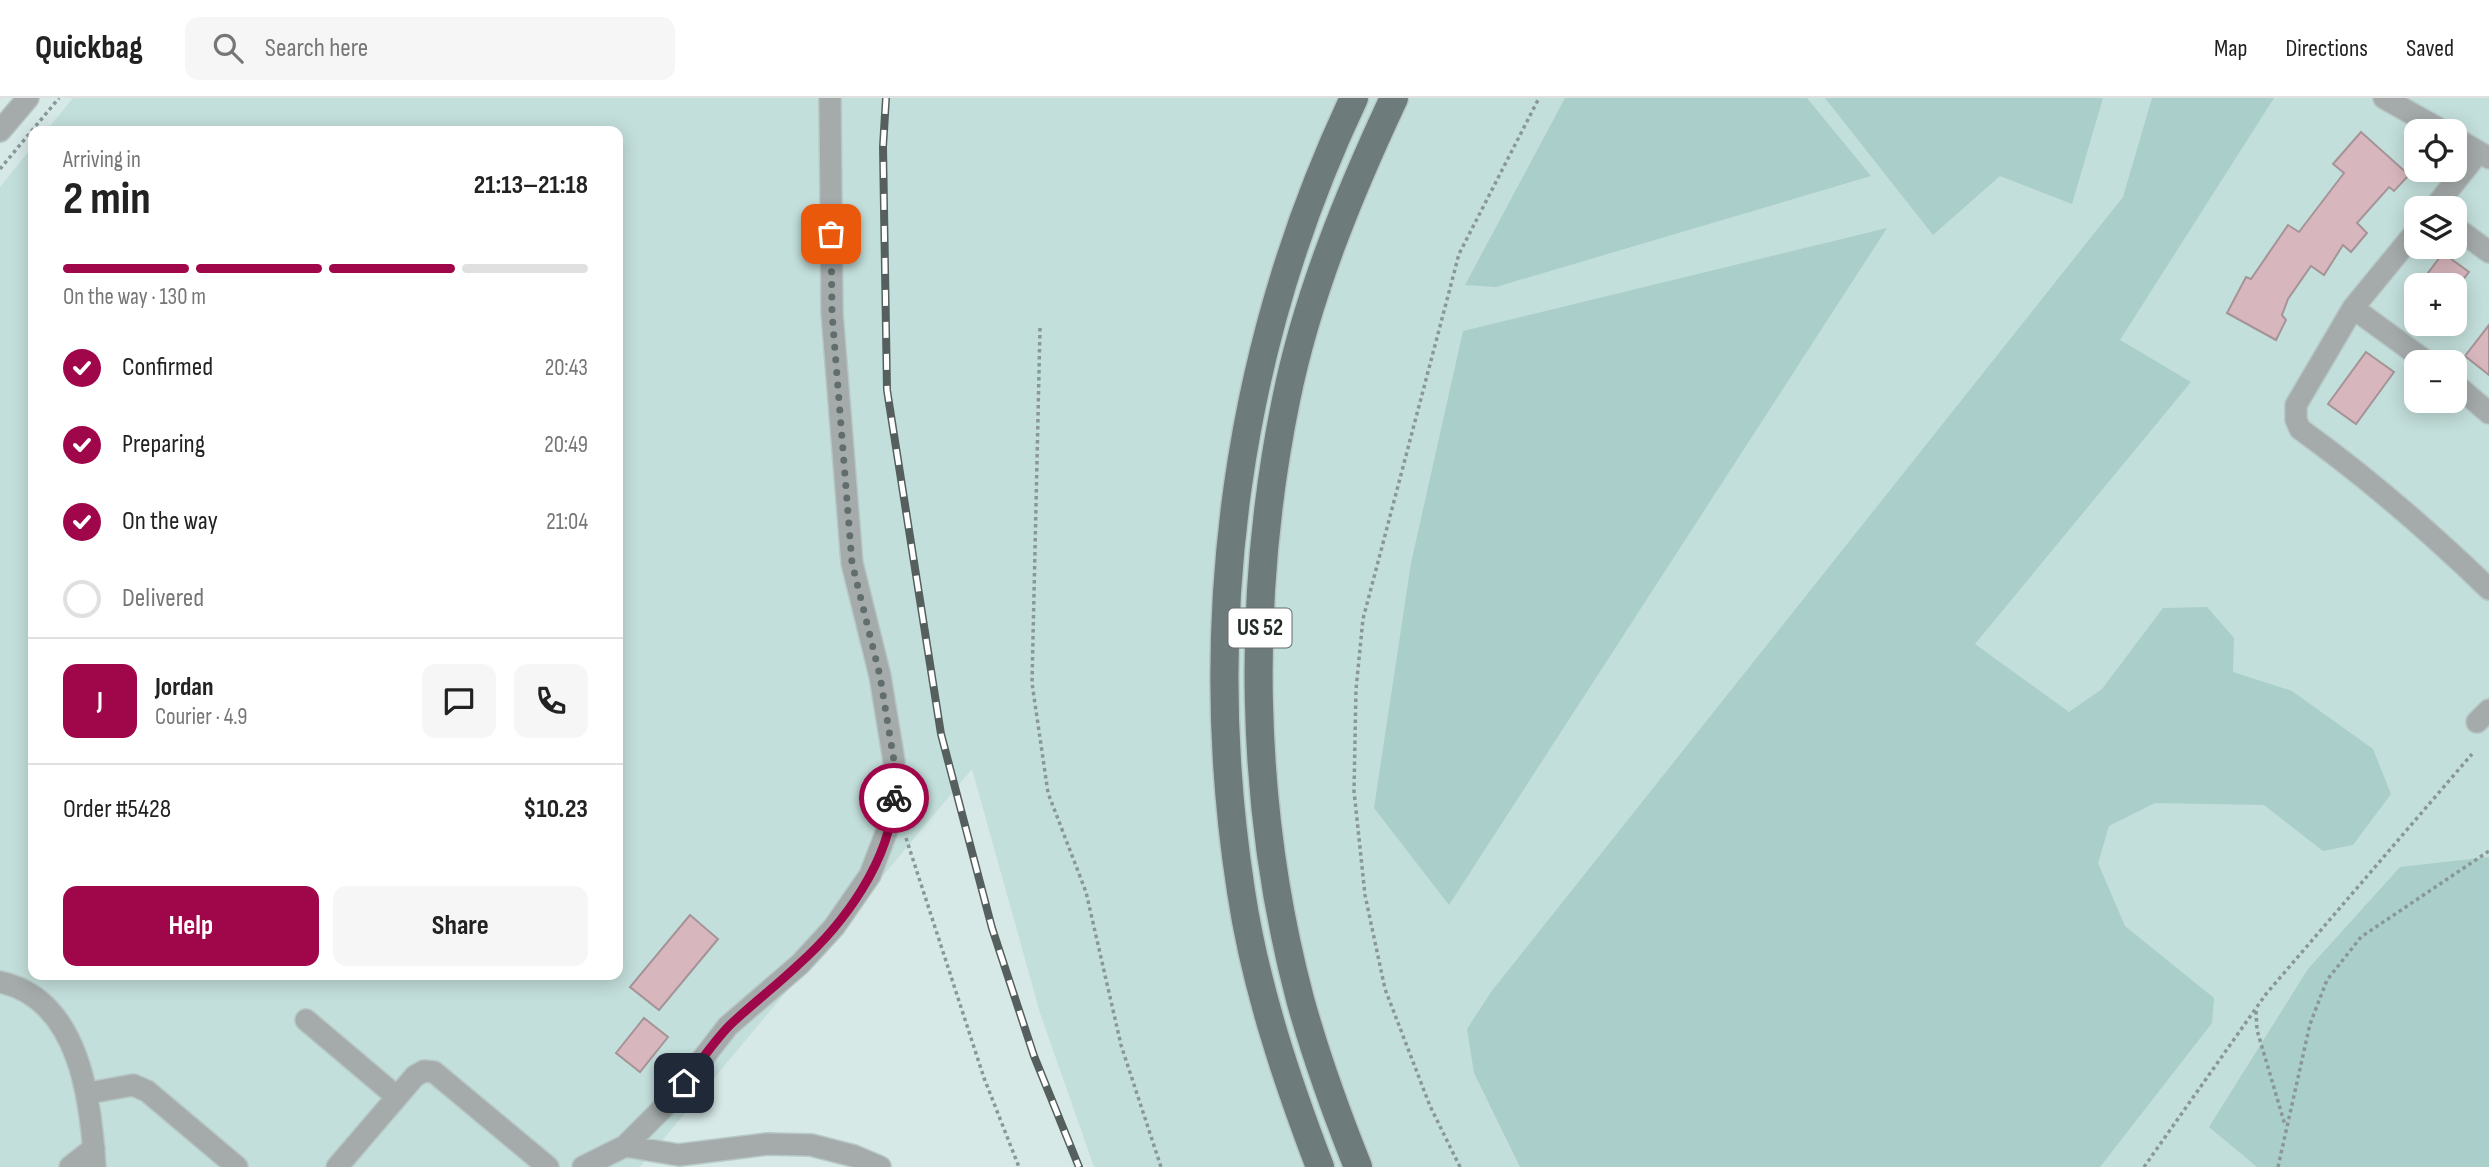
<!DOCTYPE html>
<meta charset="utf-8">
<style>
body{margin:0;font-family:"Sofia Sans Condensed",sans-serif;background:#f6f6f6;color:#222;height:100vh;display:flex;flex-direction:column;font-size:26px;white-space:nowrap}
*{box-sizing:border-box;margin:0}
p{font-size:23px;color:#767676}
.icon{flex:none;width:38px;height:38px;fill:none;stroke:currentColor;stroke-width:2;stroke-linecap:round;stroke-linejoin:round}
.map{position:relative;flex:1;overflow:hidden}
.sheet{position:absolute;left:28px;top:28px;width:595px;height:854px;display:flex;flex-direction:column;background:#fff;border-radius:14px;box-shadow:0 4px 18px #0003}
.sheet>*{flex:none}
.fabs{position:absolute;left:2404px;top:21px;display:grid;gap:14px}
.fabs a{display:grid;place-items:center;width:63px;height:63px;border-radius:14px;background:#fff;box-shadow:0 4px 18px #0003;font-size:35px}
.pin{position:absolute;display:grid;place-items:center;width:60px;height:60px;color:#fff;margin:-30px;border-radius:14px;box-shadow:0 4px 10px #0006}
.courier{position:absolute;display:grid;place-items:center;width:70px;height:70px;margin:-35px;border:5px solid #a0074a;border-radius:50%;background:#fff;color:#222;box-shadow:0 2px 9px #0007}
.headline em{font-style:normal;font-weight:700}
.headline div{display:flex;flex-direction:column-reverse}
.headline{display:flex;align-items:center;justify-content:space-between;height:119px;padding:0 35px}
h1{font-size:46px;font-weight:700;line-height:52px}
.bar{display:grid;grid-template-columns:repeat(4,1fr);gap:10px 7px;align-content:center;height:84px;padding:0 35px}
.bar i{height:9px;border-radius:5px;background:#e0e0e0}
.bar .current{background:#a0074a}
.bar p{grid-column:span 4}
.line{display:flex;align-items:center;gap:18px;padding:0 35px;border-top:2px solid #e0e0e0}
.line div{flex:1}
.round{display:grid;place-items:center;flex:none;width:74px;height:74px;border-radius:14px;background:#f6f6f6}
ol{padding:0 35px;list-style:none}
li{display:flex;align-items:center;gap:21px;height:77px}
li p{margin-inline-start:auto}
li .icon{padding:7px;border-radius:50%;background:#a0074a;color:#fff;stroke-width:4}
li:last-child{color:#767676}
li i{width:38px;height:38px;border:4px solid #e0e0e0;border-radius:50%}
.cta{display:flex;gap:14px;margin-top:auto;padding:14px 35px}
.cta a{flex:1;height:80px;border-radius:14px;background:#a0074a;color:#fff;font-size:28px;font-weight:700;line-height:80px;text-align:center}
.cta a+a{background:#f6f6f6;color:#222}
header{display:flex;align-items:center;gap:42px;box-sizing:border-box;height:98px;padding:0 35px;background:#fff;border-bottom:2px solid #e0e0e0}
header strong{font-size:33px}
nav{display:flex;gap:38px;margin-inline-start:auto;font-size:24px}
.search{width:490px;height:63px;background:#f6f6f6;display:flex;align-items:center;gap:18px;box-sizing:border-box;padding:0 24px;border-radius:14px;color:#767676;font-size:26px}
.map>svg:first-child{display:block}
</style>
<header>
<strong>Quickbag</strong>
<div class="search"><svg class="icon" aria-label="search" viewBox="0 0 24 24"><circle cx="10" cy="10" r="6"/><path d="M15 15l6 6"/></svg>Search here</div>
<nav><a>Map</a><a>Directions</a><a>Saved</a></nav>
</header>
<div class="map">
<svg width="2489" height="1069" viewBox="0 0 2489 1069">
<rect width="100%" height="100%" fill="#d6e9e7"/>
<path fill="#c3dfdb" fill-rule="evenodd" d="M73,0h2416v1069h-1395l-54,-154 -68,-244 -332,398h-640v-980l33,-41v829h585v-844h-572zM2417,33h38v39h-38zM2417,110h38v39h-38zM2417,187h38v39h-38zM2417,264h38v39h-38z"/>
<path fill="#aaceca" d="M1565,0h242l64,78 -375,111 -31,-2z
M1825,0h278l-31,106 -72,-28 -67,59z
M2152,0h122l-154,242 71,42 -216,262 94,68 33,-23 61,-81 44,-1 27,31 -1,34 59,19 81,58 18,45 -38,51 -30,6 -59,-46 -109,-2 -46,23 -11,37 27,63 89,72 -2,25 -112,144h-580l-46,-94 -7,-44 24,-37 632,-795z
M1887,130l-438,677 -75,-97 37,-245 52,-232z
M2489,759v310h-232l-48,-40 99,-158 92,-102z"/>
<path fill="#d8b6bd" stroke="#a59497" stroke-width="2" d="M2361,34l48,43 -15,16 -5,-4 -32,36 10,10 -16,19 -8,-7 -19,30 -13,-9 -23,33 -6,16 4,5 -10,20 -49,-27 19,-36 5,2 37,-54 11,7 45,-59 -11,-9z
M2443,155l26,19 -10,13h-40z
M2489,227v50l-24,-19z
M2366,254l28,20 -38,52 -28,-20z
M690,817l28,24 -59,71 -29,-23z
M644,920l24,19 -28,35 -24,-19z"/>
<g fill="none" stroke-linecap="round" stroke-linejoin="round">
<defs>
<path id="minor" d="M2384,0l59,33
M0,33l28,-33
M2455,40l34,20
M2434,110l45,-56
M2455,129l34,25
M2417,132l-64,78 -57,97v15l4,9c68,49 129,102 189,160
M2353,210l74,54
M2455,286l34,29
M2477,624l12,-12
M0,884c80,17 91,119 95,185
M306,922l91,77
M89,995l44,-8 14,6 90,76
M625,1048l44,-44 59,-76 72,-62 34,-37 36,-52 21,-55 3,-59 -14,-85 -28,-113 -20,-250 -2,-215
M70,1069l24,-19
M337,1069l78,-91 9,-5 10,1 114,95
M583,1069l42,-21 54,9 88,-11 44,1 43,11 26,11"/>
<path id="major" d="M1320,1069c-34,-89 -65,-182 -79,-276 -42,-270 -4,-546 113,-793
M1358,1069c-22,-55 -42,-110 -58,-168 -51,-193 -54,-403 -14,-599 21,-104 63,-206 108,-302"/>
</defs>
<use href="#minor" stroke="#b6c7c5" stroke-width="24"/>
<use href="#major" stroke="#b6c7c5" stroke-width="31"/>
<path stroke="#899796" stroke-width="3.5" stroke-dasharray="3.5 3.5" stroke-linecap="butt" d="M0,71l59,-71
M1040,230l-8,355 16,110 38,99 35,153 40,122
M906,740l78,240 35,89
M2256,913l1,19 28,95
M1460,1069l-30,-61 -45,-117 -20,-94 -11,-104 2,-102 7,-70 96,-365 80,-156
M2144,1069l122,-173 206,-240
M2278,1069l32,-143 17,-44 34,-43 128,-86"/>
<use href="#minor" stroke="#a4abaa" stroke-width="21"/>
<use href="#major" stroke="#6d7c7a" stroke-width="28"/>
<defs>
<path id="rail" d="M886,0l-3,49 4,243 54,344 51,194 42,128 45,111"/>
</defs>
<use href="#rail" stroke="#55605e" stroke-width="8"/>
<use href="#rail" stroke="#fff" stroke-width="5" stroke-dasharray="16" stroke-linecap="butt"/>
</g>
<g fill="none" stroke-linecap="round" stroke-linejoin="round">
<path stroke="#626e6d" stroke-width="7" stroke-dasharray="0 12.6" d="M831,136l1,79 20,250 28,113 14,85v37"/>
<path stroke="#a0074a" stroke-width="9" d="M684,985c15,-19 29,-41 46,-58 22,-21 46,-39 68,-60 46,-41 92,-104 96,-167"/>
</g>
<g text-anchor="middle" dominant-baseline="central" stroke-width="5" stroke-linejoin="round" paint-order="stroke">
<rect fill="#fff" stroke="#666b6b" stroke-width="2" x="1228.5" y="510.5" width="63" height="39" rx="5"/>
<g font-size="23" font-weight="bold" fill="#242c2b">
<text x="1260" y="530">US 52</text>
</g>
</g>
</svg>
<div class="fabs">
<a><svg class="icon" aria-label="locate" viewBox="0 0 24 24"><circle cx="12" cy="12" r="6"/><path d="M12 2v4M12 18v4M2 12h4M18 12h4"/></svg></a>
<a><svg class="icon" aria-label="layers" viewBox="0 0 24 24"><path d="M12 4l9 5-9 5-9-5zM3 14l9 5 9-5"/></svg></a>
<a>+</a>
<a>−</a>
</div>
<div class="pin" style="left:831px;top:136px;background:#ea580c"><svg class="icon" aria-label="bag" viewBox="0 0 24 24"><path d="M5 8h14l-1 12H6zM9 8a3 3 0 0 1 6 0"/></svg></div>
<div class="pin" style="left:684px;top:985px;background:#1f2937"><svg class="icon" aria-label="home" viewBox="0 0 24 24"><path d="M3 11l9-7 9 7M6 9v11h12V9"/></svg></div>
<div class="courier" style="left:894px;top:700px"><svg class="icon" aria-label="bike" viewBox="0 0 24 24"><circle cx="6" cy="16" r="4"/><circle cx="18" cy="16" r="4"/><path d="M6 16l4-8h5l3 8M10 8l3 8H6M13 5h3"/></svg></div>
<section class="sheet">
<div class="headline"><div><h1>2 min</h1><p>Arriving in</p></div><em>21:13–21:18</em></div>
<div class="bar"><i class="current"></i><i class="current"></i><i class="current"></i><i></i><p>On the way · 130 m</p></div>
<ol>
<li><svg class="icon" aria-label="check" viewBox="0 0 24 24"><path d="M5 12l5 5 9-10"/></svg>Confirmed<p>20:43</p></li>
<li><svg class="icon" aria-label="check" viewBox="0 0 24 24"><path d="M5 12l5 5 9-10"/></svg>Preparing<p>20:49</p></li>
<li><svg class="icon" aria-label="check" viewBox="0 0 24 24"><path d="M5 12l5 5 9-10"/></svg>On the way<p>21:04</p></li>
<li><i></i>Delivered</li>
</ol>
<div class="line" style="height:126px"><b class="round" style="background:#a0074a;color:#fff">J</b><div><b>Jordan</b><p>Courier · 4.9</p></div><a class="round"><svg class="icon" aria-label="chat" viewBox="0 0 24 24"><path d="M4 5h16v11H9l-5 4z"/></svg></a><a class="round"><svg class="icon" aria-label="phone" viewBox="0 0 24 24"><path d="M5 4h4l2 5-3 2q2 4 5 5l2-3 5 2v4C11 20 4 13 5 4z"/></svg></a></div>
<div class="line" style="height:91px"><div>Order #5428</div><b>$10.23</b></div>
<div class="cta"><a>Help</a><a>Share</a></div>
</section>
</div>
